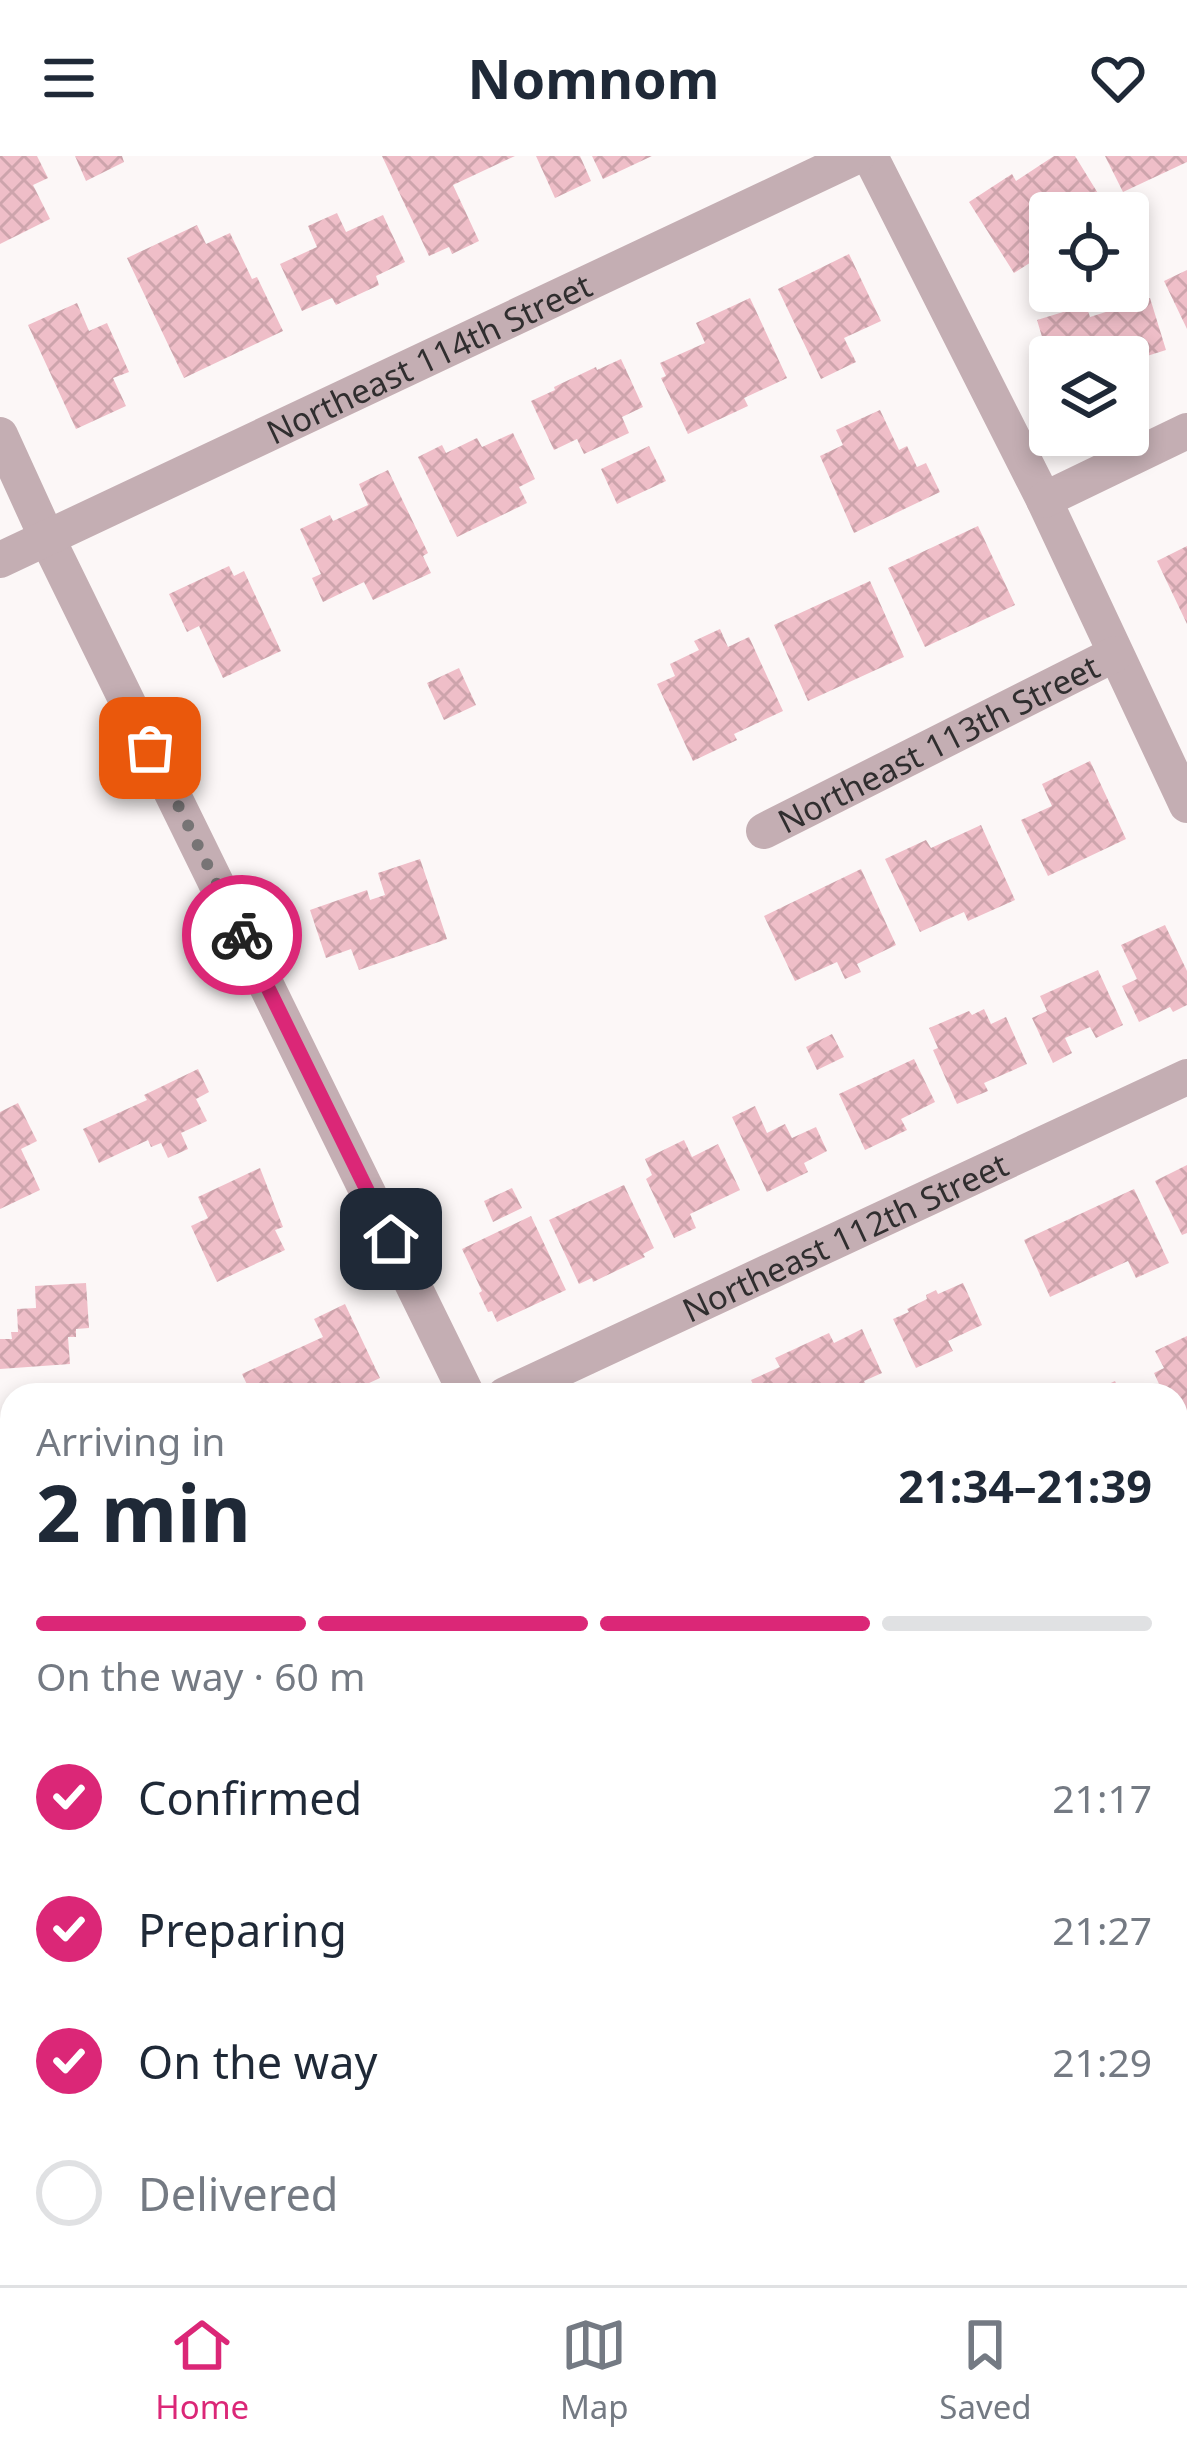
<!DOCTYPE html>
<meta charset="utf-8">
<style>
body{margin:0;font-family:"Noto Sans",sans-serif;background:#f6f6f7;color:#1f2937;height:100vh;display:flex;flex-direction:column;font-size:45px;white-space:nowrap}
*{box-sizing:border-box;margin:0}
p{font-size:39px;color:#747a83}
.icon{flex:none;width:66px;height:66px;fill:none;stroke:currentColor;stroke-width:2;stroke-linecap:round;stroke-linejoin:round}
.map{position:relative;flex:1;overflow:hidden}
.side{position:absolute;left:0px;top:1227px;width:1188px;height:903px;display:flex;flex-direction:column;background:#fff;border-radius:36px 36px 0 0;box-shadow:0 6px 18px #0003}
.side>*{flex:none}
.fabs{position:absolute;left:1029px;top:36px;display:grid;gap:24px}
.fabs a{display:grid;place-items:center;width:120px;height:120px;border-radius:12px;background:#fff;box-shadow:0 6px 18px #0003;font-size:60px}
.pin{position:absolute;display:grid;place-items:center;width:102px;height:102px;color:#fff;margin:-51px;border-radius:24px;box-shadow:0 6px 18px #0006}
.courier{position:absolute;display:grid;place-items:center;width:120px;height:120px;margin:-60px;border:9px solid #db2777;border-radius:50%;background:#fff;color:#222;box-shadow:0 3px 15px #0007}
.overview em{font-style:normal;font-weight:700}
.overview div{display:flex;flex-direction:column-reverse}
.overview{display:flex;align-items:center;justify-content:space-between;height:204px;padding:0 36px}
h1{font-size:78px;font-weight:700;line-height:90px}
.bar{display:grid;grid-template-columns:repeat(4,1fr);gap:18px 12px;align-content:center;height:144px;padding:0 36px}
.bar i{height:15px;border-radius:9px;background:#e0e1e3}
.bar .current{background:#db2777}
.bar p{grid-column:span 4}
ol{padding:0 36px;list-style:none}
li{display:flex;align-items:center;gap:36px;height:132px}
li p{margin-inline-start:auto}
li .icon{padding:12px;border-radius:50%;background:#db2777;color:#fff;stroke-width:4}
li:last-child{color:#747a83}
li i{width:66px;height:66px;border:6px solid #e0e1e3;border-radius:50%}
header{display:flex;justify-content:space-between;align-items:center;height:156px;padding:0 36px;background:#fff;font-size:54px;font-weight:700}
.tabs{display:flex;justify-content:space-around;align-items:center;height:168px;border-top:3px solid #e0e1e3;background:#fff;font-size:33px;color:#747a83}
.tabs a{display:grid;justify-items:center;gap:6px}
.tabs .current{color:#db2777}
.map>svg:first-child{display:block}
</style>
<header><svg class="icon" aria-label="menu" viewBox="0 0 24 24"><path d="M4 6h16M4 12h16M4 18h16"/></svg>Nomnom<svg class="icon" aria-label="heart" viewBox="0 0 24 24"><path d="M12 20l-8-8c-3-5 5-10 8-4 3-6 11-1 8 4z"/></svg></header>
<div class="map">
<svg width="1187" height="2129" viewBox="0 0 1187 2129">
<defs>
<pattern id="building-cross-hatch" width="8" height="8" patternUnits="userSpaceOnUse" patternTransform="scale(3)"><rect width="8" height="8" fill="#efbec8"/><path d="M0 0l8 8M0 8l8-8" fill="none" stroke="#cda4ac"/></pattern>
</defs>
<rect width="100%" height="100%" fill="#fcf7f7"/>
<path fill="url(#building-cross-hatch)" d="M0,0h37l11,22 -15,7 17,34 -50,25z
M75,0h47l2,6 -38,19z
M382,0h133l-62,29 26,56 -27,13 -3,-7 -20,9z
M536,0h44l11,25 -36,17z
M592,0h60l-49,23z
M1054,0h21l24,39 -28,18h-21v13l-5,4 5,7v13l-36,23 -45,-71 43,-28 4,7z
M1105,0h82v6l-64,30z
M337,57l9,19 37,-17 22,47 -29,14 3,9 -43,20 -4,-7 -30,13 -22,-47 37,-17 -9,-21z
M197,69l9,19 24,-11 22,46 5,-2 26,54 -99,47 -57,-120z
M849,98l32,67 -37,17 12,24 -35,17 -43,-90z
M1187,114v59l-23,-48z
M750,142l37,80 -43,20 4,8 -60,28 -27,-56 5,-2 -6,-13 45,-20 -9,-20z
M1150,142l16,52 -38,12v-5h-80l-11,-37 49,-15 4,12z
M77,147l12,28 18,-8 22,49 -16,6 13,28 -50,23 -48,-104z
M621,203l22,48 -21,10 7,16 -45,21 -7,-15 -23,11 -23,-49 24,-11 -1,-3 42,-20 1,3z
M880,254l19,40 8,-4 10,21 9,-4 14,29 -86,41 -34,-77 23,-11 -7,-15z
M513,277l22,46 -16,8 8,16 -70,34 -39,-80 24,-12 4,8 31,-15 5,9z
M649,290l17,35 -49,23 -16,-35z
M388,314l40,83 -5,3 8,17 -58,27 -9,-18 -41,20 -11,-24 9,-4 -21,-45 30,-14 3,6 35,-16 -9,-21z
M978,370l37,79 -90,42 -37,-79z
M1187,390v78l-30,-63z
M229,410l5,10 10,-5 37,80 -58,27 -24,-52 -12,6 -18,-38z
M870,425l34,76 -96,44 -34,-76z
M720,473l8,18 21,-10 34,74 -49,23 3,6 -44,21 -36,-77 18,-8 -5,-12 29,-14 -5,-9z
M459,512l17,37 -32,15 -17,-37z
M1090,605l36,78 -78,37 -27,-56 31,-14 -10,-22z
M981,669l34,75 -47,21 -4,-9 -44,20 -35,-73 41,-19 5,8z
M420,703l27,80 -88,31 -8,-21 -25,9 -16,-48 57,-20 3,10 15,-5 -7,-22z
M861,713l35,76 -39,19 4,8 -16,7 -8,-17 -42,19 -31,-65z
M1165,769l22,46v34l-14,7 -3,-5 -31,15 -17,-36 15,-7 -16,-34z
M1098,814l25,55 -27,13 -6,-11 -25,11 7,15 -19,10 -21,-45 15,-7 -7,-15z
M984,853l7,15 15,-7 21,47 -43,19 4,8 -31,13 -24,-54 5,-2 -9,-20 40,-17 3,4z
M832,878l12,23 -27,13 -11,-23z
M914,903l21,43 -34,17 6,11 -42,20 -26,-56z
M198,913l11,23 -13,7 11,22 -26,12 7,16 -20,9 -7,-15 -10,4 -3,-7 -49,23 -16,-34 64,-29 -3,-5z
M18,947l19,38 -16,8 19,41 -40,19v-97z
M755,950l12,27 18,-9 7,14 24,-11 11,24 -23,12 4,9 -41,20 -35,-75z
M684,984l8,17 26,-13 22,46 -50,24 6,14 -22,10 -28,-59 6,-4 -7,-16z
M1187,1009v68l-5,2 -27,-54z
M260,1012l23,59 -8,3 10,20 -68,32 -26,-56 17,-8 -10,-21z
M624,1029l30,63 -11,6 2,3 -52,25 -1,-4 -13,6 -30,-64z
M512,1032l10,20 -29,14 -9,-21z
M1134,1033l35,74 -33,15 -8,-17 -78,36 -26,-57z
M531,1060l35,74 -69,32 -5,-11 -4,1 -9,-19 3,-2 -20,-42z
M86,1127l3,45 -13,1v8h-8l2,27 -70,5v-30h12l-1,-7h7l-1,-23 19,-1 -1,-22z
M963,1127l19,42 -34,16 5,10 -37,17 -23,-49 16,-7 -2,-3 20,-10 -1,-4 10,-5 2,4z
M345,1148l35,74 -37,17h-91l-10,-21 81,-37 -9,-18z
M862,1173l20,44 -18,8 6,14h-112l-7,-15 29,-13 -5,-9 54,-25 5,10z
M1187,1180v94l-5,3 -6,-13v-25h-12l-10,-22 10,-5 -9,-17z
M1115,1225l6,14h-35z
M12,1315v41l-12,-27v-9z
M12,1556v42l-12,-26v-10z
M0,1604l12,25v5l-12,6z
M1187,1662v54l-11,5v-54z
M12,1712v41l-12,5v-41z
M12,1775v27l-10,-23z
M1187,1882v81l-4,1 -7,-15v-62z
M12,1988v92l-12,-26v-60z
M24,2118h29l5,11h-29z
M119,2118h24l5,11h-52z
M162,2118h83l5,11h-83z
M283,2118h53l-23,11h-25z
M691,2118h30l6,11h-52l17,-8z
M752,2118h52l5,11h-51z
M1148,2118h8l5,11h-37z"/>
<g fill="none" stroke-linecap="round" stroke-linejoin="round">
<g stroke="#c4aeb3" stroke-width="36">
<path d="M870,0l174,344 143,305"/>
<path d="M0,279l47,103 420,857"/>
<path d="M1044,344l143,-69"/>
<path id="s1" d="M0,404l857,-404"/>
<path id="s2" d="M764,675l351,-177"/>
<path id="s3" d="M505,1239l682,-318"/>
<path d="M0,1476l12,-5"/>
<path d="M1176,1806l11,-5"/>
<path d="M886,2118l6,11"/>
<path d="M486,2129l24,-11"/>
</g>
<path stroke="#aa8b91" stroke-width="36" d="M1176,1363l11,-5
M0,1915l12,-6"/>
</g>
<g fill="none" stroke-linecap="round" stroke-linejoin="round">
<path stroke="#777475" stroke-width="12" stroke-dasharray="0 21.6" d="M150,592l92,187"/>
<path stroke="#db2777" stroke-width="15" d="M242,779l149,304"/>
</g>
<g text-anchor="middle" dominant-baseline="central" stroke-width="12" stroke-linejoin="round" paint-order="stroke">
<g font-size="33" fill="#302e2f" stroke="#fff">
<text stroke="none"><textPath href="#s1" startOffset="474">Northeast 114th Street</textPath></text>
<text stroke="none"><textPath href="#s2" startOffset="195">Northeast 113th Street</textPath></text>
<text stroke="none"><textPath href="#s3" startOffset="375">Northeast 112th Street</textPath></text>
</g>
</g>
</svg>
<div class="fabs">
<a><svg class="icon" aria-label="locate" viewBox="0 0 24 24"><circle cx="12" cy="12" r="6"/><path d="M12 2v4M12 18v4M2 12h4M18 12h4"/></svg></a>
<a><svg class="icon" aria-label="layers" viewBox="0 0 24 24"><path d="M12 4l9 5-9 5-9-5zM3 14l9 5 9-5"/></svg></a>
</div>
<div class="pin" style="left:150px;top:592px;background:#ea580c"><svg class="icon" aria-label="bag" viewBox="0 0 24 24"><path d="M5 8h14l-1 12H6zM9 8a3 3 0 0 1 6 0"/></svg></div>
<div class="pin" style="left:391px;top:1083px;background:#1f2937"><svg class="icon" aria-label="home" viewBox="0 0 24 24"><path d="M3 11l9-7 9 7M6 9v11h12V9"/></svg></div>
<div class="courier" style="left:242px;top:779px"><svg class="icon" aria-label="bike" viewBox="0 0 24 24"><circle cx="6" cy="16" r="4"/><circle cx="18" cy="16" r="4"/><path d="M6 16l4-8h5l3 8M10 8l3 8H6M13 5h3"/></svg></div>
<section class="side">
<div class="overview"><div><h1>2 min</h1><p>Arriving in</p></div><em>21:34–21:39</em></div>
<div class="bar"><i class="current"></i><i class="current"></i><i class="current"></i><i></i><p>On the way · 60 m</p></div>
<ol>
<li><svg class="icon" aria-label="check" viewBox="0 0 24 24"><path d="M5 12l5 5 9-10"/></svg>Confirmed<p>21:17</p></li>
<li><svg class="icon" aria-label="check" viewBox="0 0 24 24"><path d="M5 12l5 5 9-10"/></svg>Preparing<p>21:27</p></li>
<li><svg class="icon" aria-label="check" viewBox="0 0 24 24"><path d="M5 12l5 5 9-10"/></svg>On the way<p>21:29</p></li>
<li><i></i>Delivered</li>
</ol>
</section>
</div>
<nav class="tabs">
<a class="current"><svg class="icon" aria-label="home" viewBox="0 0 24 24"><path d="M3 11l9-7 9 7M6 9v11h12V9"/></svg>Home</a>
<a><svg class="icon" aria-label="map" viewBox="0 0 24 24"><path d="M3 6l6-2 6 2 6-2v14l-6 2-6-2-6 2zM9 4v14M15 6v14"/></svg>Map</a>
<a><svg class="icon" aria-label="saved" viewBox="0 0 24 24"><path d="M7 4h10v16l-5-4-5 4z"/></svg>Saved</a>
</nav>
